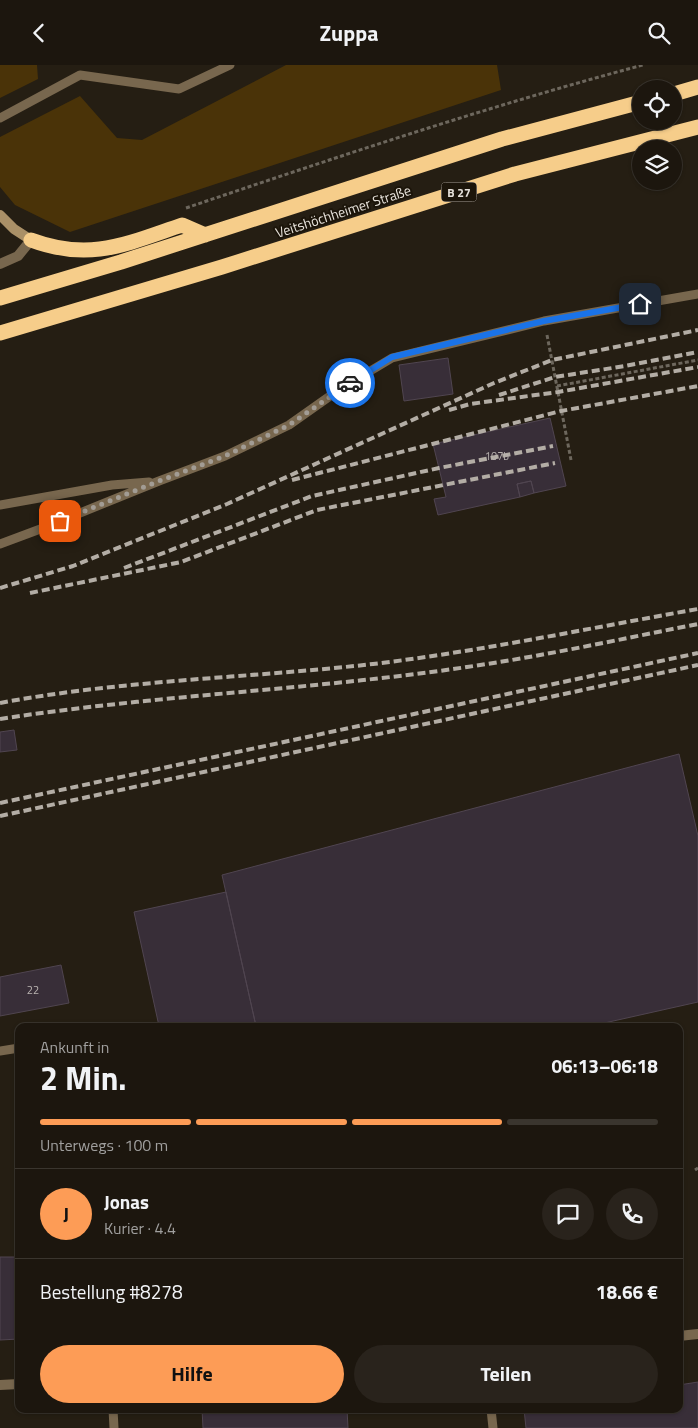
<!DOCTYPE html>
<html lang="de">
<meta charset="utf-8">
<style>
body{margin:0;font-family:"Titillium Web",sans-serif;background:#29231c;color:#f1f3f6;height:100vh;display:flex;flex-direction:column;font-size:19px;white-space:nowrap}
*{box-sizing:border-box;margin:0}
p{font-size:16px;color:#a09f9e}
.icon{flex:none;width:28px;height:28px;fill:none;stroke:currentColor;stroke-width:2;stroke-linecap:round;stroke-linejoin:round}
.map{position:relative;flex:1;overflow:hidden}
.side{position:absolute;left:15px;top:958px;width:668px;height:390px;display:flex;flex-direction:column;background:#1c160e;border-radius:10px;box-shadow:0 1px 4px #0004,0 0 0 1px #3a352e}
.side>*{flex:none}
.tools{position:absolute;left:632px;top:15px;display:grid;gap:10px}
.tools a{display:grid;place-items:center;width:50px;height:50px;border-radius:50%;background:#1c160e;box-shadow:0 1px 4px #0004,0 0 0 1px #3a352e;font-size:25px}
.pin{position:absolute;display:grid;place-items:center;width:42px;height:42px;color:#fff;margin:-21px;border-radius:10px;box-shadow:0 2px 8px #0006}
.courier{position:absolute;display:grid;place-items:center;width:50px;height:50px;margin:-25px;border:4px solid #1a73e8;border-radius:50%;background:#fff;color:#222;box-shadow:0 1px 6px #0007}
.overview em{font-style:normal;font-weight:700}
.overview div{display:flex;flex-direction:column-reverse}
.overview{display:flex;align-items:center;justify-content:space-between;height:85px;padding:0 25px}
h1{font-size:32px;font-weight:700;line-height:38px}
.bar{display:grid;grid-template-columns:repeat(4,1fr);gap:8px 5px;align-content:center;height:60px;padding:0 25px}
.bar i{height:6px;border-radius:4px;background:#3a352e}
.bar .active{background:#fd9c56}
.bar p{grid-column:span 4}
.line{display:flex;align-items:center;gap:12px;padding:0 25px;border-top:1px solid #3a352e}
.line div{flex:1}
.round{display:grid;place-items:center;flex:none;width:52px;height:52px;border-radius:26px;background:#29231c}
.primary-button{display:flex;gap:10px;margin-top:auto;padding:10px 25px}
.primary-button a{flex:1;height:58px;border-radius:30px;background:#fd9c56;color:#111;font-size:20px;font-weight:700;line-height:58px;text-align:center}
.primary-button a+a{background:#29231c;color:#f1f3f6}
header{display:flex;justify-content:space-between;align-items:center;height:65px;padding:0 25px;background:#1c160e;font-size:22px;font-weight:700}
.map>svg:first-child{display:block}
</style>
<header><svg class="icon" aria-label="back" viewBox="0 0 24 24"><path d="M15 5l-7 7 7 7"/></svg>Zuppa<svg class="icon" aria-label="search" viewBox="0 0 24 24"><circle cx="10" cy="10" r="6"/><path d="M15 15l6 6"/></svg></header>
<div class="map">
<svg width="698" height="1363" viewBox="0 0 698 1363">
<rect width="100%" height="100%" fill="#251e13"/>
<path fill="#4a3308" d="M0,0h37l1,14 -38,19z
M286,0h211l4,25 -431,142 -55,-27 -15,-18v-50l80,-41 37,42 25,2z"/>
<path fill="#382e38" stroke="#504550" d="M448,293l5,36 -49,7 -5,-36z
M550,353l16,68 -32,7 -3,-12 -14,3 3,13 -82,18 -4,-16 12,-2 -13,-53z
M531,416l3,12 -14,4 -3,-13z
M14,665l3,20 -17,2v-20z
M679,689l19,82v166l-107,24h-335l-34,-151z
M226,827l30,134h-97l-25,-114z
M61,900l8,38 -69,13v-39z
M0,1192h19v82l-19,1z
M698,1317v46h-172l-2,-19h155v-24z
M202,1344h145l1,19h-145z"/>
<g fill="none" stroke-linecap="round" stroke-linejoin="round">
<path stroke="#6d675d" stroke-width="3" stroke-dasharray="4 2.5" stroke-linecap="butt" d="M186,143c151,-51 303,-102 457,-143
M547,270l24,125
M557,321l141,-26
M695,1105l3,-2"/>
<path stroke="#78674e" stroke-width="9" d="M0,53l80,-43 99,14 51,-24
M0,440l112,-20 37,-3
M0,479l43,-16 116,-47 66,-25 64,-31 51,-36 52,-31 152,-37 154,-27
M0,986l19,-3
M113,1344l1,19
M491,1344l2,19"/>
<path stroke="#78674e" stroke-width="10" d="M0,199l18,-8 13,-16
M679,1271l19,-2
M0,1320l19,-1"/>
<path stroke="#aa9067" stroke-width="10" d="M0,150l14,14 17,11"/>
<path stroke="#f6cd8a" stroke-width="15" d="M674,29l24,-7
M31,175c59,22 95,4 151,-15l23,10
M0,233l121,-36 381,-123 139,-37
M0,268l222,-66 293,-93 183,-47"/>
<path stroke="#b3ada5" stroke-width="4" stroke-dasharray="8 4" stroke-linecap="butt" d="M499,330l56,-18 70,-11 73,-14
M449,345l21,-6 88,-12 140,-25
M292,415l269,-69 137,-25
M124,503l188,-72 127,-28 114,-22
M0,523l73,-22 154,-62 267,-121 58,-23 146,-30
M30,528l151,-31 136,-52 238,-47
M0,638c122,-23 249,-25 373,-39 109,-13 217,-36 325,-55
M0,654c155,-24 312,-29 467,-52 77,-11 154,-28 231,-43
M0,738l698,-150
M0,751l698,-151"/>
</g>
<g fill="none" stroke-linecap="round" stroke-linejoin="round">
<path stroke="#a29c94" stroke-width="5" stroke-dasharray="0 9" d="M60,456l99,-40 66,-25 64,-31 61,-42"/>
<path stroke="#1a73e8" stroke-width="6" d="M350,318l42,-26 152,-36 96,-17"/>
</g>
<g text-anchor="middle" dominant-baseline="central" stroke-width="4" stroke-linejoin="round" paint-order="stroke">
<g font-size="11" fill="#bab4b1">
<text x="497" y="391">107b</text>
<text x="33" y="925">22</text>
</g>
<rect fill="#1c150a" stroke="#a9a39b" stroke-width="1" x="441.5" y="117.5" width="35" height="19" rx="4"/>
<g font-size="12" font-weight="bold" fill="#e5e0d9">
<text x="459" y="127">B 27</text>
</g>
<g font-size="14" fill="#e5e0d9" stroke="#1c150a">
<text transform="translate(343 146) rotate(-18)">Veitshöchheimer Straße</text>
</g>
</g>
</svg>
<div class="tools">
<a><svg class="icon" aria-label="locate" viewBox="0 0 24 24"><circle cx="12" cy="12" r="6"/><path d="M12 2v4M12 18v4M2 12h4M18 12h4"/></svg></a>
<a><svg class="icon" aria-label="layers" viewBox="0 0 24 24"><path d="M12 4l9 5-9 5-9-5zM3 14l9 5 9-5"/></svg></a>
</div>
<div class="pin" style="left:60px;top:456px;background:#ea580c"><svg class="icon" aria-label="bag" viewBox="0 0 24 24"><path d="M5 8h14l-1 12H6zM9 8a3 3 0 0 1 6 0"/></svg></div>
<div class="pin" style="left:640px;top:239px;background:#1f2937"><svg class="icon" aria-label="home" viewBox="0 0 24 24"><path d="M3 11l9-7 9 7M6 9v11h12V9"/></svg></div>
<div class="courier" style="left:350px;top:318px"><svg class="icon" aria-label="car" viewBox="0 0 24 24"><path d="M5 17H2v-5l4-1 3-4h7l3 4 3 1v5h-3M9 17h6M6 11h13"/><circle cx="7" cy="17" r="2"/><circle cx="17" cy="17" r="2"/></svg></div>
<section class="side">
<div class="overview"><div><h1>2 Min.</h1><p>Ankunft in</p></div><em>06:13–06:18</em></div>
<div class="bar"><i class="active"></i><i class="active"></i><i class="active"></i><i></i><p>Unterwegs · 100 m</p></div>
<div class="line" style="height:90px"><b class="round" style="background:#fd9c56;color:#111">J</b><div><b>Jonas</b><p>Kurier · 4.4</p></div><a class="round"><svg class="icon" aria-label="chat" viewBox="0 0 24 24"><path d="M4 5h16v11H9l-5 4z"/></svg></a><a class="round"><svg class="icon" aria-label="phone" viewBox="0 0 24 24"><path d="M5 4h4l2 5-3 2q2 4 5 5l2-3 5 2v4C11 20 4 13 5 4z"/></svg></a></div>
<div class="line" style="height:65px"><div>Bestellung #8278</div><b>18.66 €</b></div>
<div class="primary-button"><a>Hilfe</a><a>Teilen</a></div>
</section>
</div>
